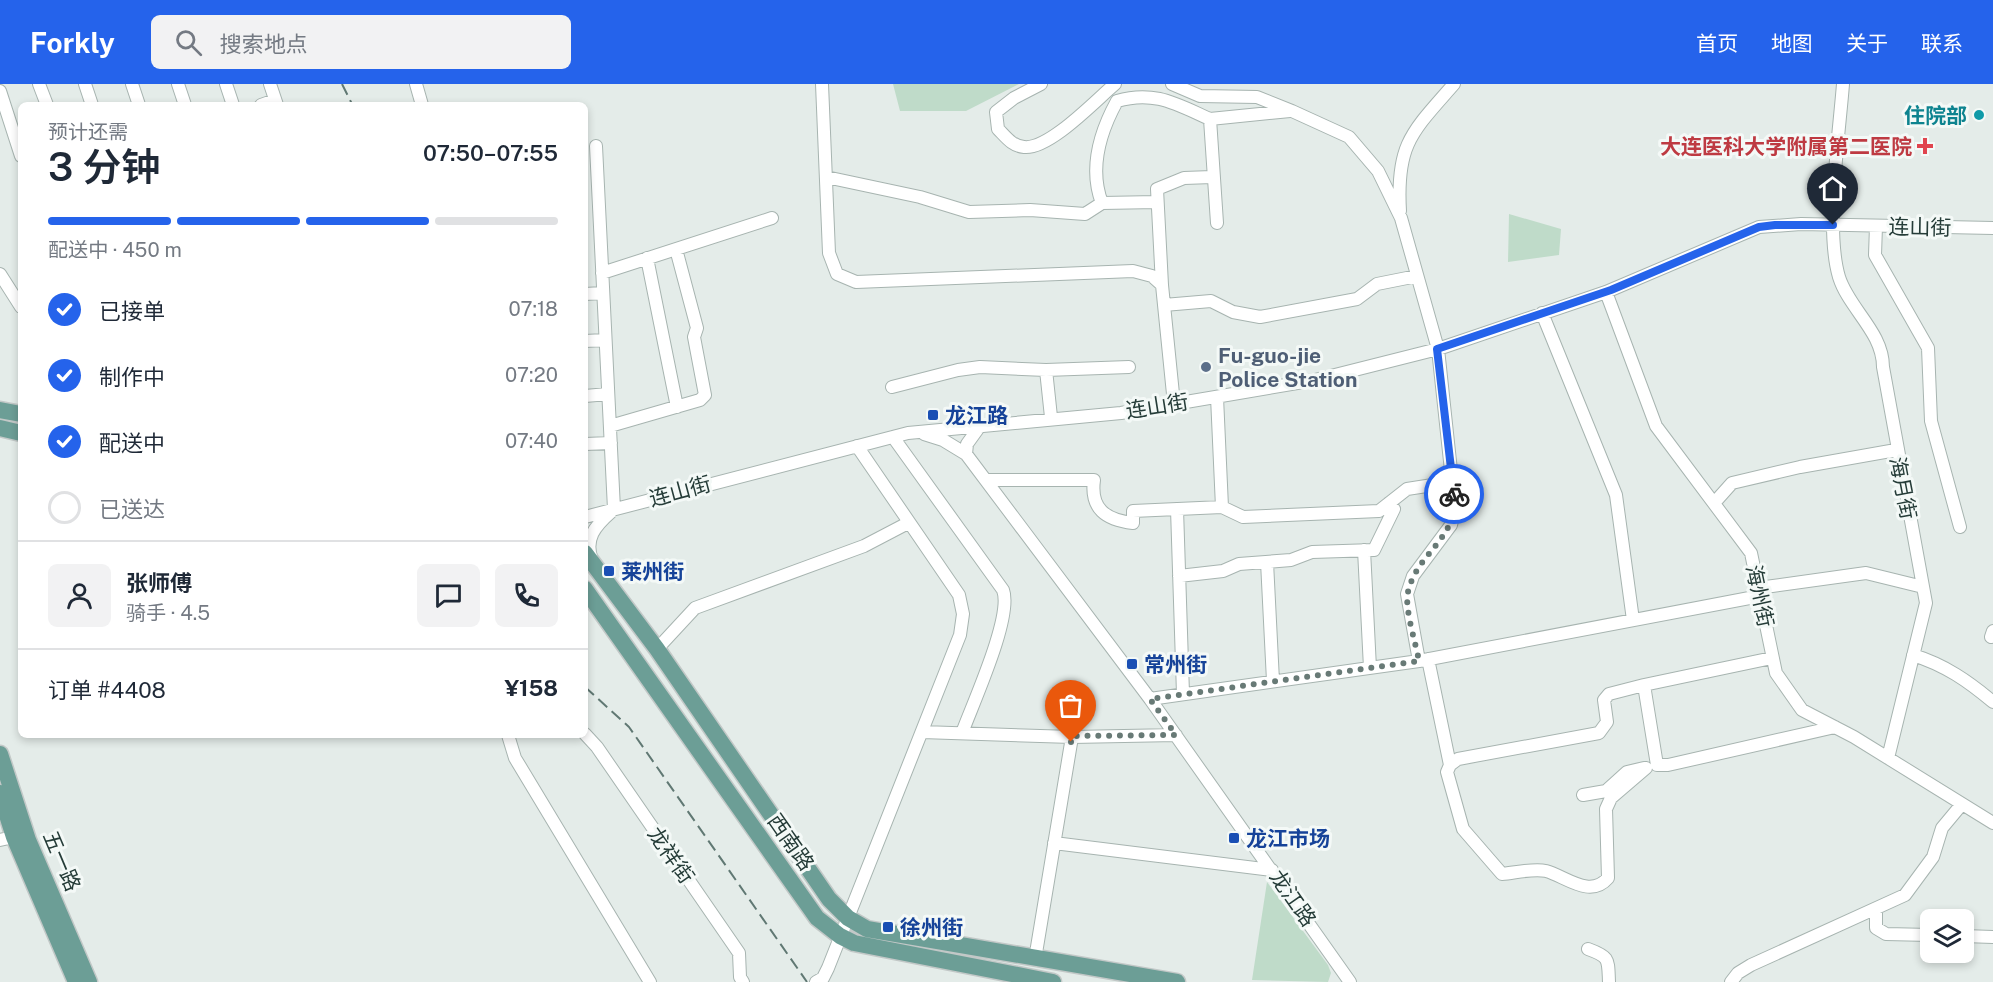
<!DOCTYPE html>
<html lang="zh">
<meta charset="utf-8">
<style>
body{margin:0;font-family:"Public Sans","Noto Sans SC",sans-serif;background:#f2f2f3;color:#1f2937;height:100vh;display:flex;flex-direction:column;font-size:22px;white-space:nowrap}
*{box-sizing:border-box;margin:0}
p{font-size:20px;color:#747a83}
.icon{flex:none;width:33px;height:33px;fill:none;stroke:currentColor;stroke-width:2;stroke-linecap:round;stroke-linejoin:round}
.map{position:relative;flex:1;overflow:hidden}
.details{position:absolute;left:18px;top:18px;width:570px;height:636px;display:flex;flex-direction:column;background:#fff;border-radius:9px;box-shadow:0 3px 9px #0003}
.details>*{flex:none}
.buttons{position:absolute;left:1920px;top:825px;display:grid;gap:12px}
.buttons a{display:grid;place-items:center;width:54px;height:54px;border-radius:9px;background:#fff;box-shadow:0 3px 9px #0003;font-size:30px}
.pin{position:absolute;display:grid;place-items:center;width:51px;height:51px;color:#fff;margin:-62px -26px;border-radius:50% 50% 50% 0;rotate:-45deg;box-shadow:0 0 6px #0007}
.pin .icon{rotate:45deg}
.courier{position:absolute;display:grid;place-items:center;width:60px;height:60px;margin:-30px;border:4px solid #2563eb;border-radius:50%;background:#fff;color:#222;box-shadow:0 2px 8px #0007}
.summary em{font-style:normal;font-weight:600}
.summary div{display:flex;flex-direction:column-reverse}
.summary{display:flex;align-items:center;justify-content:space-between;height:102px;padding:0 30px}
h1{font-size:39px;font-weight:600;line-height:45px}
.bar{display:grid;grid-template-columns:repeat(4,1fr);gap:9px 6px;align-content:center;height:72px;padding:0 30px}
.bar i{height:8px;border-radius:4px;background:#e0e1e3}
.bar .current{background:#2563eb}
.bar p{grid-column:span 4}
.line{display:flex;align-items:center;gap:15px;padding:0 30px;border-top:2px solid #e0e1e3}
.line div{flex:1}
.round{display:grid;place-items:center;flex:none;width:63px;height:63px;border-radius:9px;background:#f2f2f3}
ol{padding:0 30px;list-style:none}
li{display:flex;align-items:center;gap:18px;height:66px}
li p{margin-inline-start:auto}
li .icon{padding:6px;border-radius:50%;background:#2563eb;color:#fff;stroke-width:4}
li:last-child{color:#747a83}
li i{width:33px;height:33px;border:3px solid #e0e1e3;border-radius:50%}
header{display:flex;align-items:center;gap:36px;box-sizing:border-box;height:84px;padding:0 30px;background:#2563eb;color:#fff}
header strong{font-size:28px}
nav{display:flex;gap:33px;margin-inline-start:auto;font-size:21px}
.search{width:420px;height:54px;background:#f2f2f3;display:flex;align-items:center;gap:15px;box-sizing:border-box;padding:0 21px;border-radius:9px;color:#747a83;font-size:22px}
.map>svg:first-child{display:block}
</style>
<header>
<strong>Forkly</strong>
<div class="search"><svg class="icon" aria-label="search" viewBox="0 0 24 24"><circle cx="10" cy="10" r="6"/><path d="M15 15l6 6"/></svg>搜索地点</div>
<nav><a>首页</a><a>地图</a><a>关于</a><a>联系</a></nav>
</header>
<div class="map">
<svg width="1993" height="898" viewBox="0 0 1993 898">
<rect width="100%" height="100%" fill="#e4ece9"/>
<path fill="#bfdbc9" d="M893,0h126l-53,27h-66z
M1509,130l52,15 -2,26 -51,7z
M1267,798l61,83 3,8 -3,9 -76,-2z"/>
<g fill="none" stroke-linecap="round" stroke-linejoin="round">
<defs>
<path id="minor" d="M39,0l8,21
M85,0l7,21
M132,0l7,21
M178,0l7,21
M226,0l7,21
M270,0l7,21
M416,0l6,21
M822,0l7,169 8,21 19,8 277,-11 19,5 10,9 12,119
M1041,0l-27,14 -18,14 2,17c8,8 14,17 26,18 25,3 72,-47 91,-63
M1172,0l28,12 57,1 35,14 57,26 29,34 23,47 37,131 17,159 -4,17 -38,51 -6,18 12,67
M1843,0c-4,52 -18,146 -4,193 10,32 44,55 44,90l43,236 -38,155
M0,7l21,65
M261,21l14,-5
M596,62l18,363
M826,93l94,20 49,15 61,-2 55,4 17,-11 55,-1
M1102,119c-13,-34 -2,-71 15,-102 37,-11 59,3 93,18
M1400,127c-4,-67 12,-79 54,-127
M1217,139l-7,-104 80,-8
M1876,142l-1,29 53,93 3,73 29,106
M647,174l30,149
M602,189l170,-55
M0,190l21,33
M1162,201l-5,-96 27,-11 28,-1
M1606,208l50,134 95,127 25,120 26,37 52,27 139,86
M585,210l18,-1
M1164,221l47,-4 22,11 27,5 97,-18 20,-15 40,-8
M1542,229l74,182 17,125
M585,257l20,-1
M1046,286l5,47
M892,303l66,-17 22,-3 66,3 83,-3
M585,312l23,-2
M1217,313l5,110
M610,342l90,-26 5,-5 -11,-58 3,-9 -21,-79
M924,350l19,6 23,14 184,245 200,283
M893,353l110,153c10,26 -30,113 -41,143
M585,360l26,-1
M966,370l1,-10 13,-18
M986,396h108c-4,29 12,40 39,43v-12l89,-4 21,10 136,-6 28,-22 45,-7
M1715,418l17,-19 68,-16 96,-17
M1177,425l6,185
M585,433l323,-84 213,-20 194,-33 123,-31 168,-57 153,-65 42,-3 192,4
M1364,466l6,118
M592,476c-8,-21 3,-34 19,-48
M1267,478l6,119
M1179,492l44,-5 16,-7 52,-4 21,-8 62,-2 20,-41 -5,-6
M1758,504l108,-15 57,14
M1991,553l2,-6
M657,565l38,-41 169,-62 44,-23
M1913,571c32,10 55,26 80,47
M1772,574l-128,27 13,80h11l167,-38
M1428,575l22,106
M1644,601l-35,9 -5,6 3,22 -8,11 -141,26 -8,6 -3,7 16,57 39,45c13,-1 31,-6 44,-3 19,5 44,28 62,7l-2,-69 5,-11 35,-30
M1150,615l269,-38 341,-65
M922,648l150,5 104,-2
M585,650l12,13 142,206 1,24 3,5
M508,651l7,23 135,224
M1583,711l23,-4 21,-19 17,-4
M0,756l14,-3
M1054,759l218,27
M1876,825v19l10,6 44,1
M1964,852l29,1
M1588,865c22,8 20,10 21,33
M1035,875l37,-222
M816,898l7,-4 5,-10 132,-333 3,-21 -4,-19 -102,-149
M1731,898l7,-9 13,-8 154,-70 28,-38 9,-29 20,-24"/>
<path id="major" d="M0,326l21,4
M0,344l21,5
M585,469l72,96 172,250 19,19 19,11 310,53
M585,505l232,329 23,18 14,7 199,39
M0,670l28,86 61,142
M0,709l14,44 62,145"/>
</defs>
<use href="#minor" stroke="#a7b4b0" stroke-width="14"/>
<use href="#major" stroke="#c2c8c7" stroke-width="19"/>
<use href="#minor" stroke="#fff" stroke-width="12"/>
<use href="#major" stroke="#6c9e96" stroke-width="16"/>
<path stroke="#607873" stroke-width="2" stroke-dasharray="12 6" stroke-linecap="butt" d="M342,0l10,20
M585,603l44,40 178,255"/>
</g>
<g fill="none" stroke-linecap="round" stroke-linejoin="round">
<path stroke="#687a76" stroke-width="6" stroke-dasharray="0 10.8" d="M1071,658l1,-6 104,-1 -26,-36 269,-38c-3,-17 -15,-54 -11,-69 9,-40 51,-53 46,-98"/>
<path stroke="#2563eb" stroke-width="8" d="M1454,410l-17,-145 174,-59 148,-63 16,-2h58"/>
</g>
<circle fill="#0f9aa8" stroke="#f4f9f7" stroke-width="2" cx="1979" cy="31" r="6"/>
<path fill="#e0444e" stroke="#f4f9f7" stroke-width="2" d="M1922 53h6v6h6v6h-6v6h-6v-6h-6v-6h6z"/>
<circle fill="#5c6f8a" stroke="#f4f9f7" stroke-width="2" cx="1206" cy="283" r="6"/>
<g fill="#1a4fb4" stroke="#f4f9f7" stroke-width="2">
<rect x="927" y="325" width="12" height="12" rx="3"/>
<rect x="603" y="481" width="12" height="12" rx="3"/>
<rect x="1126" y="574" width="12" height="12" rx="3"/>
<rect x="1228" y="748" width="12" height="12" rx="3"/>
<rect x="882" y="837" width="12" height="12" rx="3"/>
</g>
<g text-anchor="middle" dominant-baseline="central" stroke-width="6" stroke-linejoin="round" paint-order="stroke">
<g font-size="21" font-weight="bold" fill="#0d838f" stroke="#f4f9f7" text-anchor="end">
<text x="1967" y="31">住院部</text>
</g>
<g font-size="21" font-weight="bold" fill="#be3a42" stroke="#f4f9f7" text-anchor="end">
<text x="1912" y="62">大连医科大学附属第二医院</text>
</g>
<g font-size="21" fill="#253c38" stroke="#f4f9f7">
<text transform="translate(1920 143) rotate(1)">连山街</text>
<text transform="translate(1157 322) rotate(-9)">连山街</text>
<text transform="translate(1903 404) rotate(79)">海月街</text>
<text transform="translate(680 407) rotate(-15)">连山街</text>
<text transform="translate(1760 512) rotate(78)">海州街</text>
<text transform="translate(791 758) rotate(55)">西南路</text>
<text transform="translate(671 771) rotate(55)">龙祥街</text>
<text transform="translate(62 777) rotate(67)">五一路</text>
<text transform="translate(1293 814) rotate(55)">龙江路</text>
</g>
<g font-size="21" font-weight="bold" fill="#4e5e75" stroke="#f4f9f7" text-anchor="start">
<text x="1218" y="271">Fu-guo-jie<tspan x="1218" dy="24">Police Station</tspan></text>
</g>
<g font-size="21" font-weight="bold" fill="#164399" stroke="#f4f9f7" text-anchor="start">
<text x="945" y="331">龙江路</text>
<text x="621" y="487">莱州街</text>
<text x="1144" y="580">常州街</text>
<text x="1246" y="754">龙江市场</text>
<text x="900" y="843">徐州街</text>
</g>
</g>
</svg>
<div class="buttons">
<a><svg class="icon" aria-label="layers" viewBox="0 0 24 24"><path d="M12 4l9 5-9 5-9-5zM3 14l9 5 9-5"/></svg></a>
</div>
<div class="pin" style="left:1071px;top:658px;background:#ea580c"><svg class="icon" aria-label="bag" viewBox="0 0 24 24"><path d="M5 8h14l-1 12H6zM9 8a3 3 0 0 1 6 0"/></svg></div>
<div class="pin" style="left:1833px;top:141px;background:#1f2937"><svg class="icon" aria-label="home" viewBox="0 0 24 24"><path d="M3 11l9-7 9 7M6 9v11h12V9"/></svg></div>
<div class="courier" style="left:1454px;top:410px"><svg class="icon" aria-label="bike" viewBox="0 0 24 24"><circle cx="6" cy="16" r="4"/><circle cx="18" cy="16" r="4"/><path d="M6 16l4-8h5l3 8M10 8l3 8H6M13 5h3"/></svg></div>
<section class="details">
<div class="summary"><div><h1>3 分钟</h1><p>预计还需</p></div><em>07:50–07:55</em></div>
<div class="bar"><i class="current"></i><i class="current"></i><i class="current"></i><i></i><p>配送中 · 450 m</p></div>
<ol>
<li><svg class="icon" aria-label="check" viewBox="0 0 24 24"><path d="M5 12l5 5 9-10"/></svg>已接单<p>07:18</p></li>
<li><svg class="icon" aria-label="check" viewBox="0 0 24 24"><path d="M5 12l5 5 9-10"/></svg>制作中<p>07:20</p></li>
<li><svg class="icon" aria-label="check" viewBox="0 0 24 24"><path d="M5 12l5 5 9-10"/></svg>配送中<p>07:40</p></li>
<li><i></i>已送达</li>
</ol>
<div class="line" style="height:108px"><a class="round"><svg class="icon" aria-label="person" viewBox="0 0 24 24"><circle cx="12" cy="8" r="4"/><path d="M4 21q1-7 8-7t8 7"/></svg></a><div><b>张师傅</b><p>骑手 · 4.5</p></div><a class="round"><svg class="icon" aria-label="chat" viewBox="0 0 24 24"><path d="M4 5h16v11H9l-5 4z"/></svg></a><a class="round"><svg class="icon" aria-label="phone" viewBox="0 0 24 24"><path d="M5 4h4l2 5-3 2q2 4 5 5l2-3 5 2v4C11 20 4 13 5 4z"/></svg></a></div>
<div class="line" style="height:78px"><div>订单 #4408</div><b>¥158</b></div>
</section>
</div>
